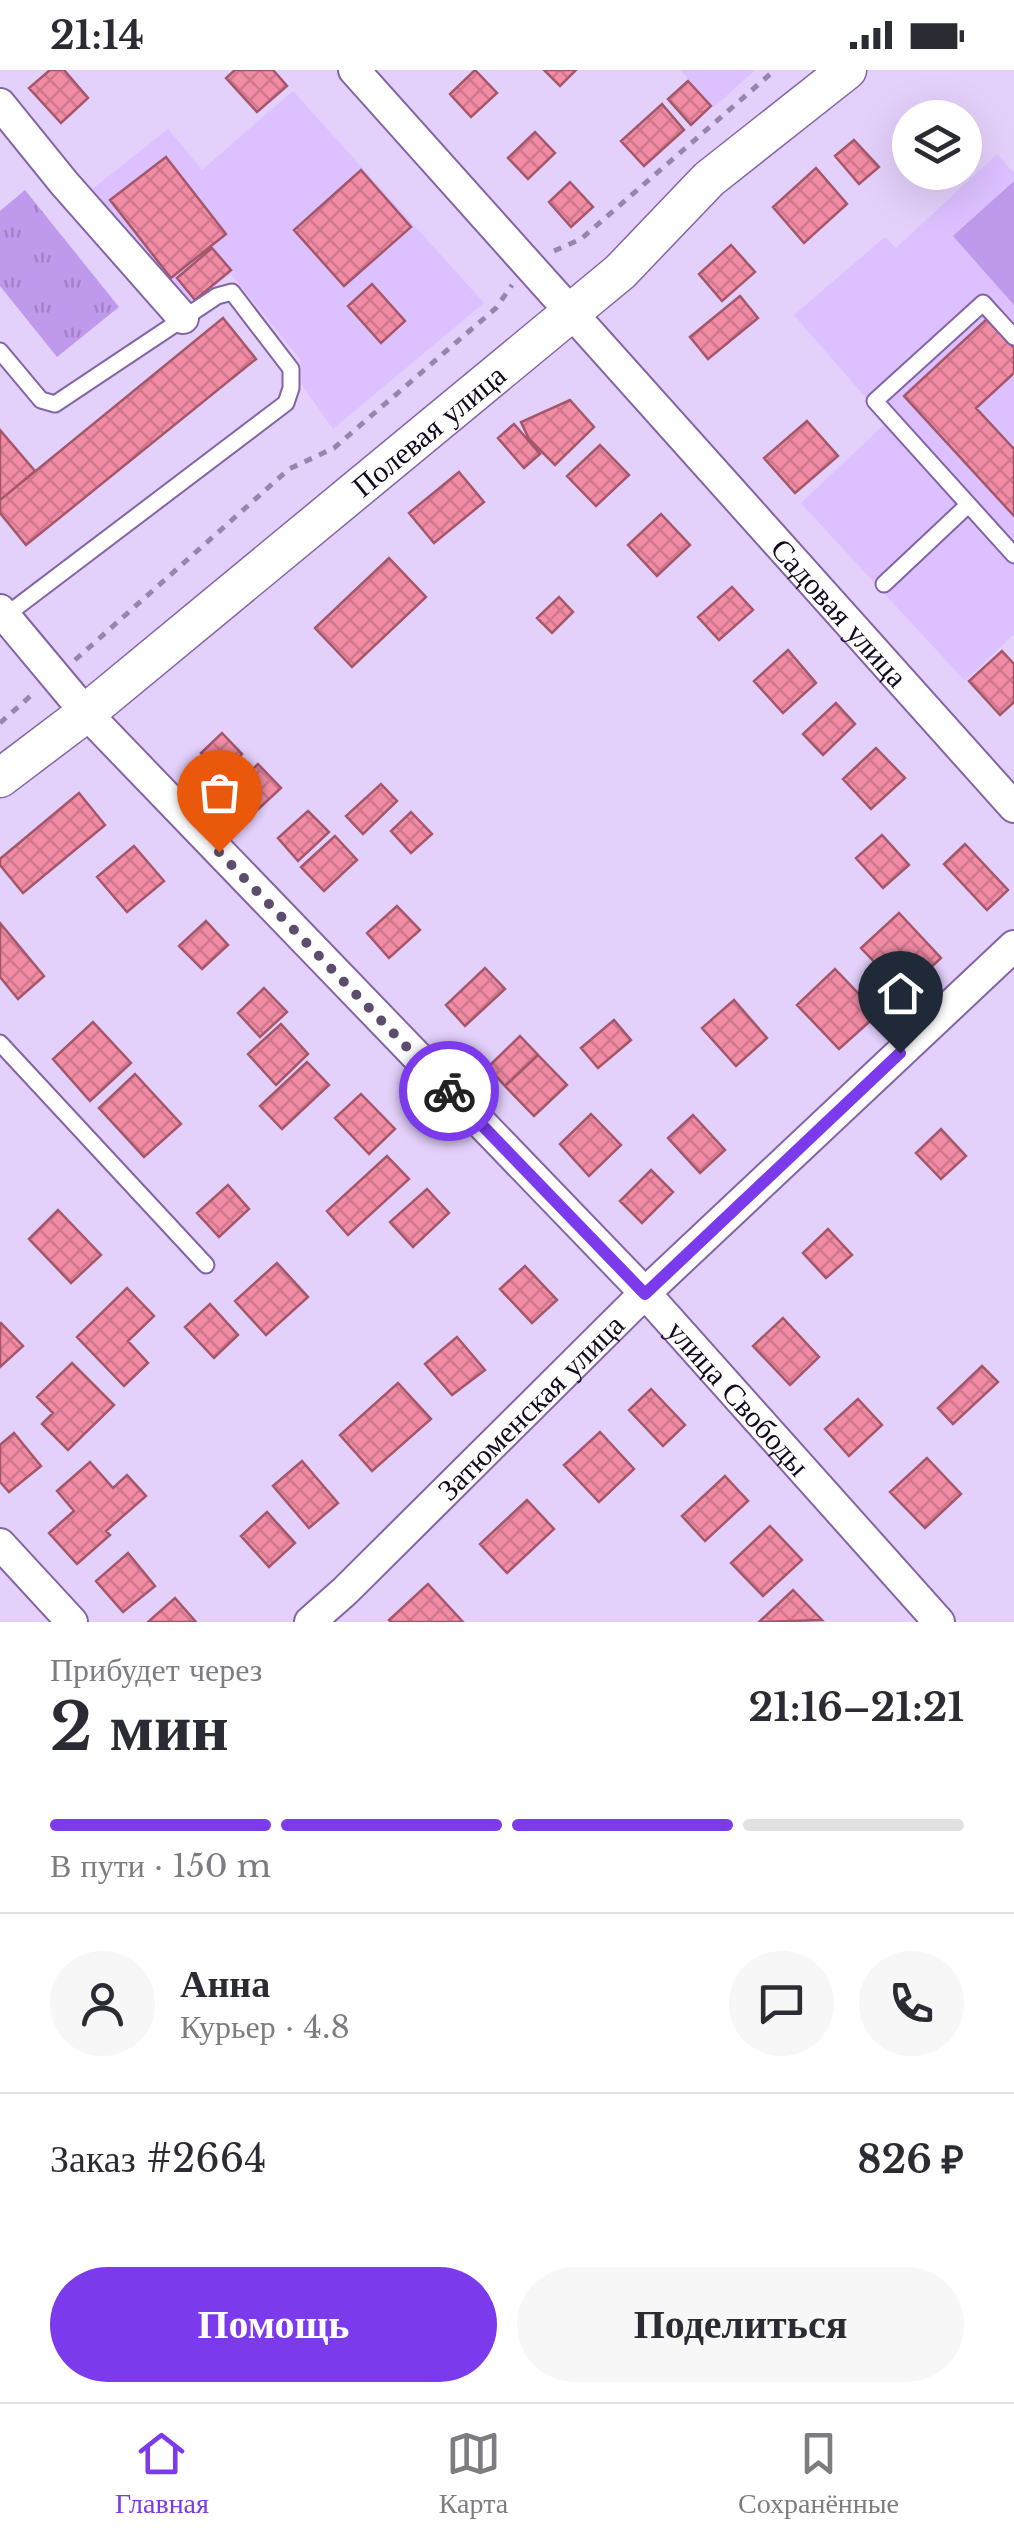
<!DOCTYPE html>
<html lang="ru">
<meta charset="utf-8">
<style>
body{margin:0;font-family:"Libre Baskerville",serif;background:#f7f7f7;color:#2b2b33;height:100vh;display:flex;flex-direction:column;font-size:38px;white-space:nowrap}
*{box-sizing:border-box;margin:0}
p{font-size:32px;color:#7c7c81}
.icon{flex:none;width:55px;height:55px;fill:none;stroke:currentColor;stroke-width:2;stroke-linecap:round;stroke-linejoin:round}
.map{position:relative;height:1552px;overflow:hidden}
.drawer{display:flex;flex-direction:column;background:#fff;flex:1}
.drawer>*{flex:none}
.fabs{position:absolute;left:892px;top:30px;display:grid;gap:20px}
.fabs a{display:grid;place-items:center;width:90px;height:90px;border-radius:50%;background:#fff;box-shadow:0 10px 40px #0002;font-size:50px}
.pin{position:absolute;display:grid;place-items:center;width:85px;height:85px;color:#fff;margin:-102px -42px;border-radius:50% 50% 50% 0;rotate:-45deg;box-shadow:0 0 10px #0007}
.pin .icon{rotate:45deg}
.courier{position:absolute;display:grid;place-items:center;width:100px;height:100px;margin:-50px;border:8px solid #7c3aed;border-radius:50%;background:#fff;color:#222;box-shadow:0 2px 12px #0007}
.head em{font-style:normal;font-weight:700}
.head div{display:flex;flex-direction:column-reverse}
.head{display:flex;align-items:center;justify-content:space-between;height:170px;padding:0 50px}
h1{font-size:65px;font-weight:700;line-height:75px}
.bar{display:grid;grid-template-columns:repeat(4,1fr);gap:15px 10px;align-content:center;height:120px;padding:0 50px}
.bar i{height:12px;border-radius:8px;background:#e1e1e2}
.bar .active{background:#7c3aed}
.bar p{grid-column:span 4}
.line{display:flex;align-items:center;gap:25px;padding:0 50px;border-top:2px solid #e1e1e2}
.line div{flex:1}
.round{display:grid;place-items:center;flex:none;width:105px;height:105px;border-radius:52px;background:#f7f7f7}
.cta{display:flex;gap:20px;margin-top:auto;padding:20px 50px}
.cta a{flex:1;height:115px;border-radius:60px;background:#7c3aed;color:#fff;font-size:40px;font-weight:700;line-height:115px;text-align:center}
.cta a+a{background:#f7f7f7;color:#2b2b33}
.status{display:flex;justify-content:space-between;align-items:center;height:70px;padding:0 50px;background:#fff;direction:ltr}
.status svg{height:28px;fill:currentColor}
.tabs{display:flex;justify-content:space-around;align-items:center;height:140px;border-top:2px solid #e1e1e2;background:#fff;font-size:28px;color:#7c7c81}
.tabs a{display:grid;justify-items:center;gap:5px}
.tabs .active{color:#7c3aed}
.map>svg:first-child{display:block}
</style>
<div class="status"><b>21:14</b><svg viewBox="0 0 49 12"><path d="M0 12V9h3v3zM5 12V6h3v6zM10 12V3h3v9zM15 12V0h3v12zM26 1h20v11H26zM47 4h2v5h-2z"/></svg></div>
<div class="map">
<svg width="1014" height="1552" viewBox="0 0 1014 1552">
<defs>
<pattern id="grass-tufts" width="24" height="20" patternUnits="userSpaceOnUse" patternTransform="scale(2.5)"><rect width="24" height="20" fill="#bf99eb"/><path d="M3 7l-1-3M5 7V3M7 7l1-3M15 17l-1-3M17 17v-4M19 17l1-3" fill="none" stroke="#a382c9"/></pattern>
<pattern id="building-cross-hatch" width="8" height="8" patternUnits="userSpaceOnUse" patternTransform="scale(2.5)"><rect width="8" height="8" fill="#f28ca5"/><path d="M0 0l8 8M0 8l8-8" fill="none" stroke="#cf778e"/></pattern>
</defs>
<rect width="100%" height="100%" fill="#e3d0fb"/>
<path fill="#dcc0ff" d="M680,0h75l-41,37z
M293,21l191,212 -151,126 -31,-44 -2,-26 -69,-85 -46,32 -99,-112 82,-65 34,41z
M997,84l17,19v461l-49,47 -164,-178 86,-81 -93,-107 91,-78 11,11z"/>
<path fill="url(#grass-tufts)" d="M25,120l94,117 -62,50 -57,-71v-75z"/>
<path fill="#bf99eb" d="M1013,112l1,1v122l-61,-69z"/>
<path fill="url(#building-cross-hatch)" stroke="#a4566a" stroke-width="2.5" d="M50,0h14l24,28 -27,25 -32,-35z
M235,0h38l14,16 -30,26 -31,-34z
M475,0l22,23 -26,24 -21,-23z
M544,0h32l-16,16z
M688,11l23,25 -20,19 -23,-26z
M662,34l22,26 -40,36 -23,-25z
M535,62l20,21 -27,26 -20,-21z
M854,70l25,27 -20,17 -24,-28z
M166,87l60,77 -55,44 -61,-78z
M816,98l31,36 -43,39 -31,-36z
M361,100l50,57 -67,59 -50,-56z
M570,112l23,25 -22,20 -22,-25z
M731,175l24,27 -33,29 -23,-27z
M212,178l19,22 -36,30 -18,-22z
M372,214l33,37 -24,22 -33,-37z
M740,226l18,22 -50,41 -18,-22z
M223,248l33,41 -230,186 -26,-32v-13z
M987,249l27,29v25l-38,35 38,41v67l-110,-120z
M570,330l24,27 -39,38 -26,-26 -8,-17z
M807,351l31,35 -43,37 -31,-35z
M514,354l26,30 -16,14 -26,-30z
M0,360l35,41 -35,29z
M600,375l29,30 -33,31 -29,-30z
M459,402l25,30 -50,41 -25,-30z
M661,444l29,31 -33,31 -29,-31z
M389,488l37,39 -74,70 -37,-39z
M732,517l21,23 -34,30 -21,-23z
M559,527l14,15 -21,21 -15,-15z
M788,580l28,33 -33,30 -29,-32z
M1002,581l12,13v38l-14,13 -31,-34z
M836,633l19,21 -32,31 -20,-21z
M222,663l20,21 -21,20 -20,-21z
M876,678l29,30 -34,31 -28,-30z
M258,694l23,24 -27,25 -22,-24z
M381,714l16,17 -34,33 -17,-18z
M79,723l26,32 -82,68 -23,-28v-6z
M308,741l21,21 -31,29 -20,-23z
M411,742l21,22 -21,19 -20,-22z
M882,765l27,30 -26,23 -27,-30z
M335,766l22,24 -33,31 -23,-24z
M965,774l43,46 -21,20 -43,-46z
M134,776l30,35 -37,31 -30,-35z
M397,836l23,24 -31,28 -22,-25z
M899,843l42,45 -37,35 -43,-45z
M206,851l22,24 -26,24 -23,-23z
M0,853l44,53 -26,23 -18,-22z
M485,898l20,21 -40,37 -19,-21z
M835,899l43,45 -39,35 -42,-44z
M264,918l23,24 -27,25 -22,-24z
M734,930l33,38 -31,28 -34,-38z
M614,950l17,20 -33,28 -17,-20z
M93,952l38,41 -41,38 -37,-42z
M281,954l27,30 -32,31 -28,-31z
M520,966l18,19 -33,31 -17,-19z
M538,985l29,30 -33,31 -29,-30z
M307,992l22,23 -47,44 -22,-23z
M135,1004l46,50 -37,33 -45,-49z
M361,1024l34,35 -26,25 -34,-36z
M591,1044l30,31 -32,31 -29,-32z
M693,1045l32,35 -25,23 -32,-35z
M941,1059l25,27 -25,23 -25,-26z
M387,1086l22,23 -61,56 -21,-24z
M651,1100l22,22 -31,31 -22,-22z
M228,1115l21,24 -30,28 -22,-24z
M427,1119l22,24 -36,34 -23,-25z
M58,1140l43,45 -30,28 -42,-44z
M828,1159l24,26 -26,23 -23,-25z
M277,1193l31,34 -42,38 -31,-34z
M525,1196l32,34 -25,23 -32,-34z
M127,1218l27,28 -26,25 20,22 -24,23 -47,-49z
M210,1234l28,31 -24,23 -29,-31z
M783,1248l36,39 -29,28 -37,-39z
M1,1253l22,23 -23,21v-43z
M457,1267l28,33 -33,25 -27,-31z
M72,1293l42,42 -46,45 -26,-26 11,-11 -16,-16z
M982,1296l16,16 -45,42 -15,-16z
M398,1313l33,36 -59,52 -32,-36z
M651,1319l34,36 -22,21 -34,-36z
M858,1329l24,26 -33,31 -24,-27z
M600,1362l34,37 -35,33 -35,-37z
M14,1363l27,33 -32,26 -9,-10v-37z
M927,1388l34,36 -36,34 -35,-36z
M302,1391l36,42 -29,25 -36,-42z
M90,1392l23,26 14,-13 19,21 -40,35 4,4 -33,29 -28,-31 25,-22 -17,-20z
M725,1406l23,25 -43,40 -23,-25z
M527,1430l27,29 -47,44 -27,-29z
M267,1442l28,31 -26,24 -28,-31z
M770,1456l32,34 -39,36 -32,-33z
M128,1483l27,33 -32,26 -27,-31z
M428,1514l35,38h-72l-2,-2z
M793,1520l29,30 -63,2z
M175,1528l21,24h-48z"/>
<g fill="none" stroke-linecap="round" stroke-linejoin="round">
<defs>
<path id="service" d="M1014,267l-31,-34 -108,98 139,154
M0,281l41,49 14,4 162,-108 15,-4 59,77v19l-5,15 -281,213
M884,514l84,-79
M0,973l206,222"/>
<g id="minor">
<path id="s1" d="M354,0l660,737"/>
<path d="M0,34l64,79 119,135"/>
<path id="s2" d="M0,540l86,103 559,580 294,329"/>
<path d="M0,1474l72,78"/>
<path id="s3" d="M310,1552l35,-31 300,-298 369,-347"/>
</g>
<g id="tertiary">
<path id="s4" d="M0,708l86,-65 534,-441 89,-93 138,-109"/>
</g>
</defs>
<use href="#service" stroke="#8364a6" stroke-width="19"/>
<use href="#minor" stroke="#8364a6" stroke-width="34"/>
<use href="#tertiary" stroke="#8364a6" stroke-width="41"/>
<path stroke="#9786ab" stroke-width="5" stroke-dasharray="8 8" stroke-linecap="butt" d="M554,181l27,-12 194,-169
M75,590l214,-191 45,-21 162,-140 16,-23
M0,653l35,-31"/>
<use href="#service" stroke="#fff" stroke-width="15"/>
<use href="#minor" stroke="#fff" stroke-width="30"/>
<use href="#tertiary" stroke="#fff" stroke-width="38"/>
</g>
<g fill="none" stroke-linecap="round" stroke-linejoin="round">
<path stroke="#5c4d6d" stroke-width="10" stroke-dasharray="0 18" d="M219,782l230,239"/>
<path stroke="#7c3aed" stroke-width="12" d="M449,1021l196,203 255,-241"/>
</g>
<g text-anchor="middle" dominant-baseline="central" stroke-width="8" stroke-linejoin="round" paint-order="stroke">
<g font-size="30" fill="#140720" stroke="#e3d0fb">
<text stroke="none"><textPath href="#s4" startOffset="552">Полевая улица</textPath></text>
<text stroke="none"><textPath href="#s1" startOffset="728">Садовая улица</textPath></text>
<text stroke="none"><textPath href="#s2" startOffset="1080">улица Свободы</textPath></text>
<text stroke="none"><textPath href="#s3" startOffset="308">Затюменская улица</textPath></text>
</g>
</g>
</svg>
<div class="fabs">
<a><svg class="icon" aria-label="layers" viewBox="0 0 24 24"><path d="M12 4l9 5-9 5-9-5zM3 14l9 5 9-5"/></svg></a>
</div>
<div class="pin" style="left:219px;top:782px;background:#ea580c"><svg class="icon" aria-label="bag" viewBox="0 0 24 24"><path d="M5 8h14l-1 12H6zM9 8a3 3 0 0 1 6 0"/></svg></div>
<div class="pin" style="left:900px;top:983px;background:#1f2937"><svg class="icon" aria-label="home" viewBox="0 0 24 24"><path d="M3 11l9-7 9 7M6 9v11h12V9"/></svg></div>
<div class="courier" style="left:449px;top:1021px"><svg class="icon" aria-label="bike" viewBox="0 0 24 24"><circle cx="6" cy="16" r="4"/><circle cx="18" cy="16" r="4"/><path d="M6 16l4-8h5l3 8M10 8l3 8H6M13 5h3"/></svg></div>
</div>
<section class="drawer">
<div class="head"><div><h1>2 мин</h1><p>Прибудет через</p></div><em>21:16–21:21</em></div>
<div class="bar"><i class="active"></i><i class="active"></i><i class="active"></i><i></i><p>В пути · 150 m</p></div>
<div class="line" style="height:180px"><a class="round"><svg class="icon" aria-label="person" viewBox="0 0 24 24"><circle cx="12" cy="8" r="4"/><path d="M4 21q1-7 8-7t8 7"/></svg></a><div><b>Анна</b><p>Курьер · 4.8</p></div><a class="round"><svg class="icon" aria-label="chat" viewBox="0 0 24 24"><path d="M4 5h16v11H9l-5 4z"/></svg></a><a class="round"><svg class="icon" aria-label="phone" viewBox="0 0 24 24"><path d="M5 4h4l2 5-3 2q2 4 5 5l2-3 5 2v4C11 20 4 13 5 4z"/></svg></a></div>
<div class="line" style="height:130px"><div>Заказ #2664</div><b>826 ₽</b></div>
<div class="cta"><a>Помощь</a><a>Поделиться</a></div>
</section>
<nav class="tabs">
<a class="active"><svg class="icon" aria-label="home" viewBox="0 0 24 24"><path d="M3 11l9-7 9 7M6 9v11h12V9"/></svg>Главная</a>
<a><svg class="icon" aria-label="map" viewBox="0 0 24 24"><path d="M3 6l6-2 6 2 6-2v14l-6 2-6-2-6 2zM9 4v14M15 6v14"/></svg>Карта</a>
<a><svg class="icon" aria-label="saved" viewBox="0 0 24 24"><path d="M7 4h10v16l-5-4-5 4z"/></svg>Сохранённые</a>
</nav>
